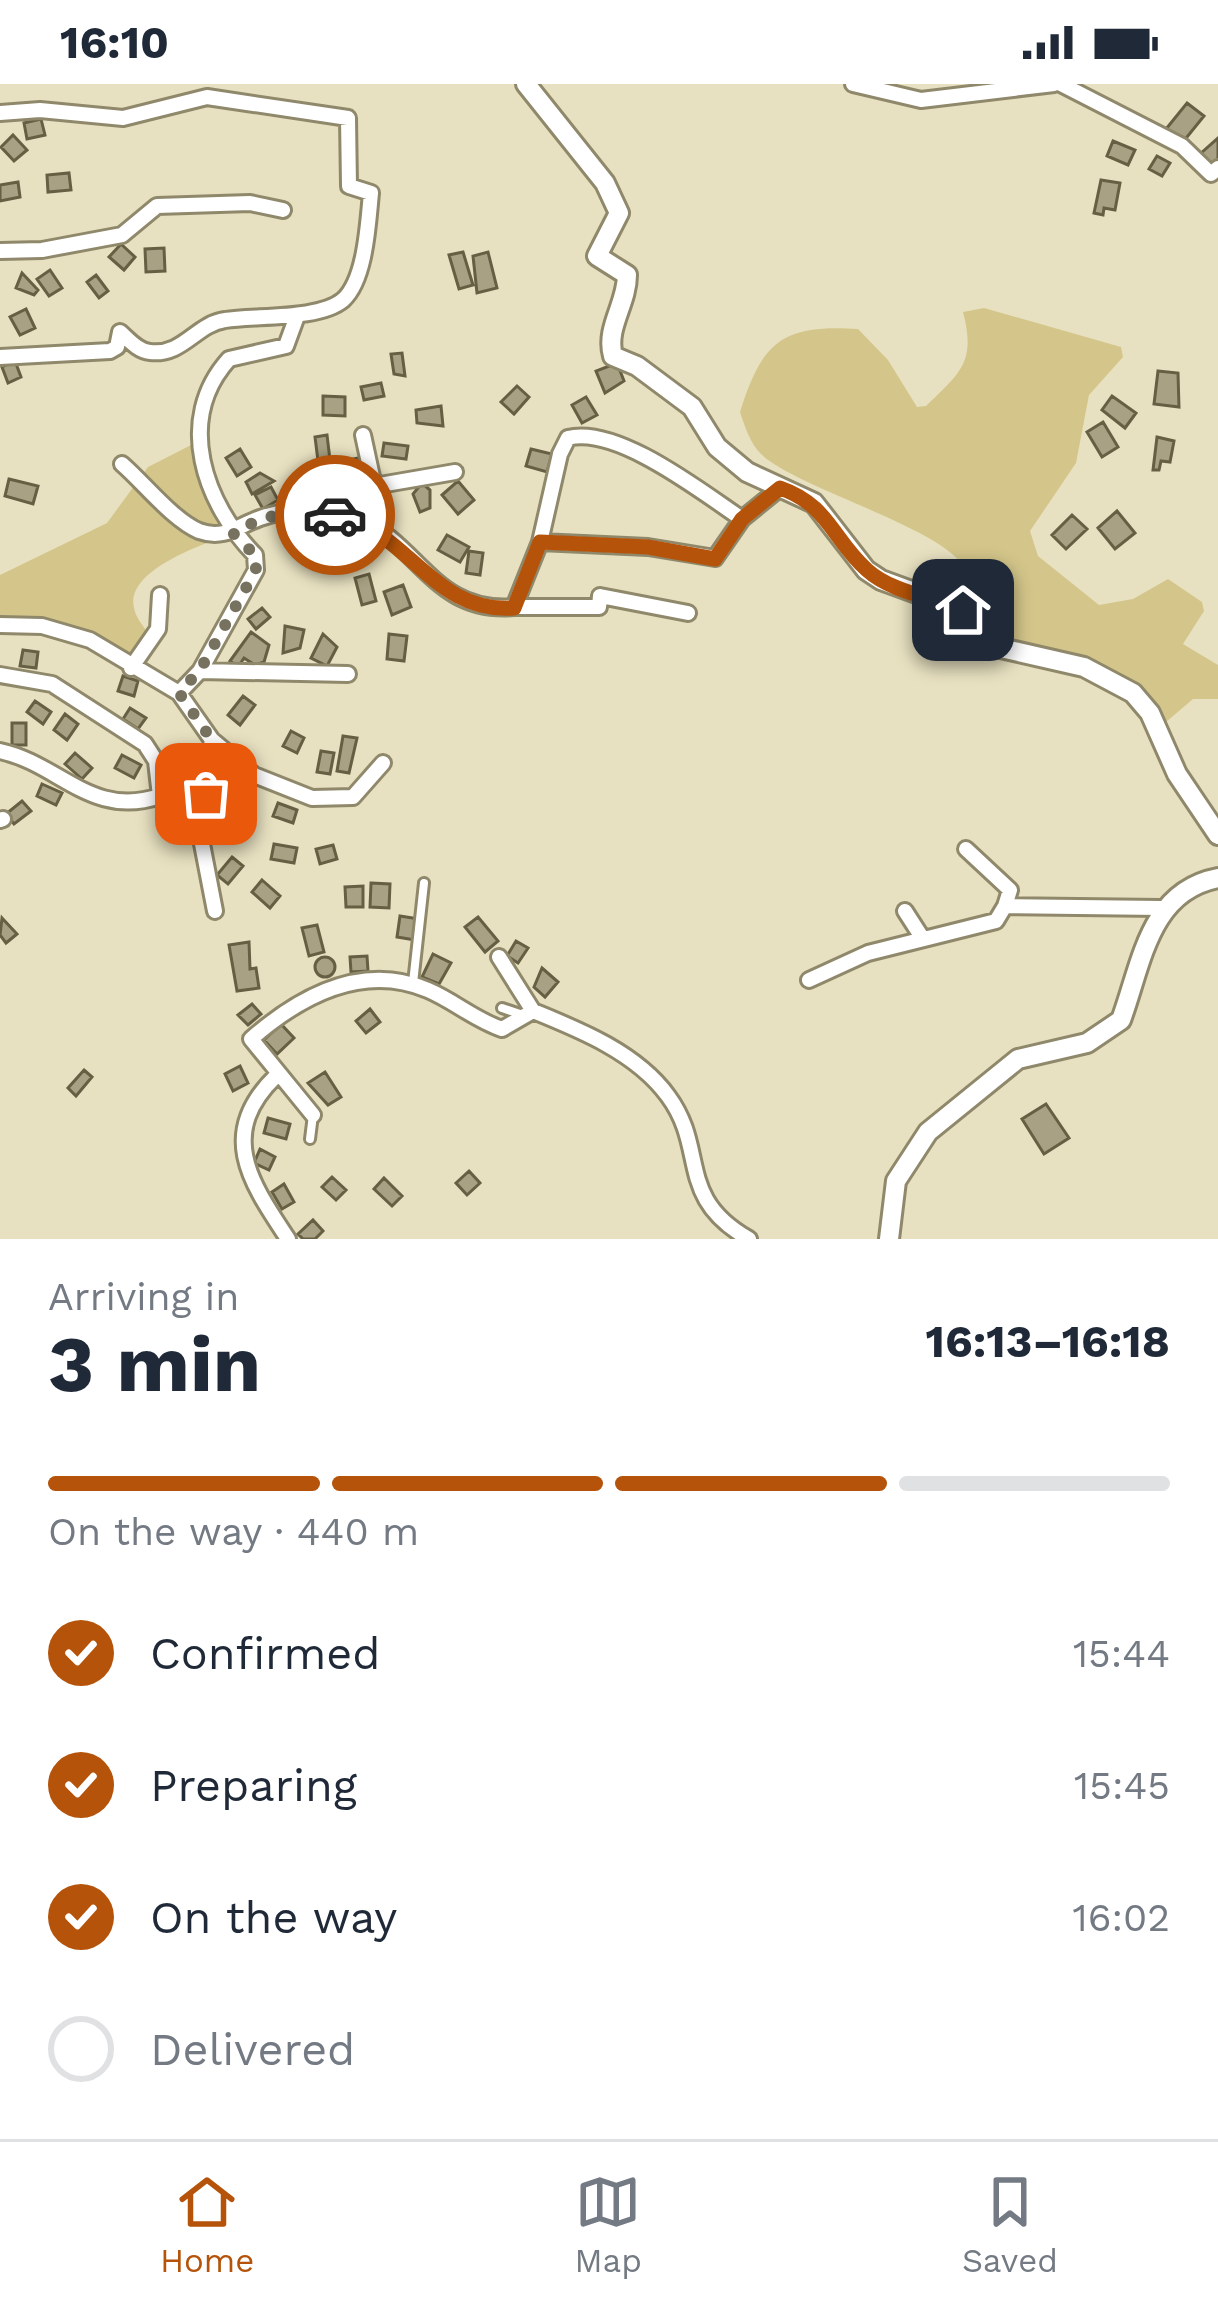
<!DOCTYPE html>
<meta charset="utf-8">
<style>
body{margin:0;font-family:"Work Sans",sans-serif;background:#f2f2f3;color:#1f2937;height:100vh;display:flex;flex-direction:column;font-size:45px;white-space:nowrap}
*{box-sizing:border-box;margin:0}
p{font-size:39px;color:#747a83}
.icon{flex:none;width:66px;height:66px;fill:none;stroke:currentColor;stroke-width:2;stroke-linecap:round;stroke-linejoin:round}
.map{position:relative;height:1155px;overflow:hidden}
.panel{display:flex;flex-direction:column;background:#fff;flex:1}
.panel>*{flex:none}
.pin{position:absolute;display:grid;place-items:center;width:102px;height:102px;color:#fff;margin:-51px;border-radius:24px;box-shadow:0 6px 18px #0006}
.courier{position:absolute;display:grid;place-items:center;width:120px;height:120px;margin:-60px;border:9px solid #b45309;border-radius:50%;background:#fff;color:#222;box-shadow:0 3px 15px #0007}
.overview em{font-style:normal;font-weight:700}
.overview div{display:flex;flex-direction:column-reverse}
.overview{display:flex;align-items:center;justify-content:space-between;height:204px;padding:0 48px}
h1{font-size:78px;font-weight:700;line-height:90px}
.bar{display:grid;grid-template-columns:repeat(4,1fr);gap:18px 12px;align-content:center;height:144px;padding:0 48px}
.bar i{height:15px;border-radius:9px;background:#e0e1e3}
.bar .on{background:#b45309}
.bar p{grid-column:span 4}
ol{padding:0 48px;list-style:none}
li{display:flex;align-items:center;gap:36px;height:132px}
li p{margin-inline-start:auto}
li .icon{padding:12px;border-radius:50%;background:#b45309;color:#fff;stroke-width:4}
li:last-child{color:#747a83}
li i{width:66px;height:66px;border:6px solid #e0e1e3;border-radius:50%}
.status{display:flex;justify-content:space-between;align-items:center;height:84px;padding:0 60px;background:#fff;direction:ltr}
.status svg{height:33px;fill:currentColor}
.dock{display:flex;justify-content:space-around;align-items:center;height:168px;border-top:3px solid #e0e1e3;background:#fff;font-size:33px;color:#747a83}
.dock a{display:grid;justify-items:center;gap:6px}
.dock .on{color:#b45309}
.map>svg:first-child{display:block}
</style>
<div class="status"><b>16:10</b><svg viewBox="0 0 49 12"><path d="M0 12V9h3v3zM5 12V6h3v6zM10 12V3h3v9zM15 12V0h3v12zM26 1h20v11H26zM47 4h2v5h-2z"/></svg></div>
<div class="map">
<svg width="1218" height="1155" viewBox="0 0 1218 1155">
<rect width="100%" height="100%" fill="#e8e1c1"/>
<path fill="#d4c68a" d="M984,224l137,39 2,10 -34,38 -13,68 -46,68 8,25 61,49 34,-6 35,-20 34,23 2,9 -21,33 35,21v34h-25l-34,29 -26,-35 -132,-45 -50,-43 15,-30c-2,-41 -170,-86 -205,-121 -11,-11 -16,-27 -21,-42 22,-71 43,-88 118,-83l30,31 29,47 9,-1c35,-34 50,-44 37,-94z
M197,358l37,91c-27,10 -109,36 -100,75 1,8 9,18 14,25l-17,35 -41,-28 -90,-15v-50l107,-52 41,-56z"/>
<path fill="#a8a183" stroke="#665f43" stroke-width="3" d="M1187,19l17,13 -21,26 -17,-13z
M41,35l4,16 -18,4 -3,-16z
M13,51l14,15 -13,11 -13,-14z
M1218,54v21l-7,6 -11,-11z
M1113,57l22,9 -7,15 -21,-9z
M1157,72l13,7 -8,13 -13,-7z
M69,89l2,17 -23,2 -1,-17z
M1101,96l19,3 -5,27 -11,-2 -1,7 -9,-2z
M18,98l2,15 -20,4v-16z
M121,160l14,13 -11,13 -15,-13z
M164,164l1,23 -19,1 -1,-23z
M463,168l10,33 -14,4 -10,-34z
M488,168l9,36 -20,5 -4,-37z
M50,186l12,18 -13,8 -12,-17z
M22,189l16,17 -4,5 -18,-7z
M96,191l12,16 -9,7 -12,-16z
M26,225l9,19 -15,7 -10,-18z
M402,269l3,23 -11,-2 -3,-20z
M15,277l6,16 -13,6 -6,-16z
M617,279l7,18 -19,12 -9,-22z
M1158,287l20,2 1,34 -25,-3z
M381,299l3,13 -20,4 -3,-13z
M517,302l12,11 -15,17 -13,-12z
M323,312l22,1v19l-22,-1z
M1112,312l24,17 -11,15 -23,-18z
M586,313l11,18 -15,8 -10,-18z
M441,322l2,20 -26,-3 -1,-13z
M1103,338l15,25 -16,10 -15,-25z
M327,351l3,25 -12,1 -3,-24z
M1157,353l17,4 -4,21 -9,-1 -2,9h-6z
M384,359l24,3 -2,13 -24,-3z
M240,365l11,18 -14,9 -11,-18z
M531,365l21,5 -5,18 -21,-6z
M363,373l4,19 -22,4 -7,-18z
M260,389l14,8 -22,13 -6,-12z
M9,395l29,7 -5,18 -28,-8z
M303,395l25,1v15l-25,-1z
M458,397l16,19 -16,14 -16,-19z
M422,399l8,7v18l-10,4 -7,-18z
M271,403l7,13 -15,9 -8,-14z
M1117,427l18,22 -20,16 -17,-21z
M1072,431l15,14 -21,20 -14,-14z
M447,451l22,12 -9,15 -22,-12z
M469,467l14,2 -3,22 -14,-2z
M369,490l7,27 -14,4 -7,-27z
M403,501l8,22 -19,8 -8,-23z
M262,524l8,9 -14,12 -8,-10z
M285,542l19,4 -4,18 -17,5z
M251,548l18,13 -5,17 -9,3 -11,-7 -6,9 -8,-6z
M323,550l14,13 -10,19 -16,-8z
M389,550l18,2 -3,25 -17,-2z
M23,566l15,2 -2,16 -16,-2z
M123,592l15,5 -4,15 -16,-5z
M243,612l12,9 -15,20 -12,-10z
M35,617l16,11 -8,12 -16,-12z
M130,624l16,10 -8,11 -15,-10z
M65,630l13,10 -11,16 -13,-10z
M12,639h14v22h-14z
M291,647l13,7 -7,15 -14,-7z
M343,652l14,2 -8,35 -12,-2z
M321,667l13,2 -4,21 -13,-2z
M75,669l17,15 -10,11 -17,-15z
M195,670l4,19 -21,5 -4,-20z
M122,671l19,10 -7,13 -19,-10z
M42,700l20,9 -6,12 -19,-9z
M22,717l9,10 -17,13 -8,-10z
M278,719l19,7 -4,13 -20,-7z
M274,760l23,4 -3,15 -23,-4z
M333,761l4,14 -17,5 -4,-15z
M232,773l11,9 -15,18 -11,-9z
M262,796l18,16 -10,12 -18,-16z
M371,799l19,1 -1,24 -19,-1z
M363,802v21h-17l-1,-20z
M400,832l19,3 -4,21 -18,-3z
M478,833l20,24 -13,11 -20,-25z
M2,834l15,16 -11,9 -6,-8z
M317,841l7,27 -15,4 -7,-28z
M516,857l12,7 -10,15 -11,-7z
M249,858l1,27 6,-1 3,20 -22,3 -8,-46z
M433,870l18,9 -12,21 -17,-7z
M367,872l1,15 -17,1 -1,-15z
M315 883a10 10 0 1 1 20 0a10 10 0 1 1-20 0Z
M542,884l16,14 -13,15 -11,-10z
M252,920l9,10 -13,11 -10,-10z
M370,925l10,13 -14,11 -10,-12z
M281,940l13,14 -17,16 -13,-14z
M240,982l8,17 -15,8 -8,-17z
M84,986l8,7 -16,19 -8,-8z
M325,988l16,25 -13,8 -20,-22z
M1046,1020l23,34 -25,16 -22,-35z
M268,1034l22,6 -4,15 -22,-6z
M260,1065l15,8 -6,13 -15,-7z
M469,1087l11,12 -13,12 -11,-12z
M332,1093l14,13 -10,10 -14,-13z
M384,1094l18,18 -10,10 -18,-17z
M284,1100l10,18 -12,7 -10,-17z
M313,1136l10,11 -8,8h-12l-5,-5z"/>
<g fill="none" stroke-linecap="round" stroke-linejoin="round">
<defs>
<path id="service" d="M413,899l11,-100
M502,924l18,6
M310,1055l3,-24"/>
<path id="minor" d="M853,0l68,16 133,-16
M1061,0l121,62 29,28 7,-6
M0,29l40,-3 83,8 84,-21 141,21 1,68 22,7c-3,29 -5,86 -28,107 -24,20 -87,15 -118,20 -29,4 -42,36 -75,32 -12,-1 -21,-12 -30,-20l-3,15 -7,4 -110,6
M0,167l42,-1 80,-15 35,-29 93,-3 33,7
M122,380c22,19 51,56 77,67 25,9 39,-5 61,-13 29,-10 71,-12 100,1 60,28 76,95 154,88l26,-65 20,-88 8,-16c49,-13 135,55 174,81
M374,402l81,-14
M359,435l13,-7 2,-26 -11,-51
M540,458l108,5 67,11 27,-39 38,-31
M514,523h85l1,-11 88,17
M0,541l42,1 48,14 89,53 33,47 42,35 58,23 41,-1 30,-34
M131,584l27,-39 2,-34
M200,587l148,3
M0,591l52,9 93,60 11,17 4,35c-69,23 -100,-32 -160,-45
M179,609l21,-22 56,-101 -1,-15c-50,-51 -81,-135 -26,-196l57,-13 11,-30
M212,656l-15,78 18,93
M160,712l45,-2
M0,736l3,-1
M966,765l44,41 -5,16 156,2
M905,827l18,28
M499,873l34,54
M809,896l59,-27 128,-32 9,-15
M276,992c-60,58 -25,107 12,163
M313,1031l-62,-76c48,-42 111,-77 177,-49 26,11 47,30 74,39l31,-18c47,19 104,42 135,85 40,54 7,101 81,143"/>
<path id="tertiary" d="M526,0l79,99 14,30 -22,43 30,19c0,29 -22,53 -14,81l24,10 55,41 25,40 30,25 67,31 52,67 15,10 82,30 38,38 83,19 49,26 17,20 27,61 41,61
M889,1155l7,-58 32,-49 90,-73 69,-16 34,-23c21,-57 28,-129 97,-142"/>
</defs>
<use href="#service" stroke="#8f886b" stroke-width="14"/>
<use href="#minor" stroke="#8f886b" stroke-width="20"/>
<use href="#tertiary" stroke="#8f886b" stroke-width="24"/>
<use href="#service" stroke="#fff" stroke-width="8"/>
<use href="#minor" stroke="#fff" stroke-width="14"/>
<use href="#tertiary" stroke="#fff" stroke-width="18"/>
</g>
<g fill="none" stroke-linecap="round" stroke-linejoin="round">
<path stroke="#777260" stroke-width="12" stroke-dasharray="0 21.6" d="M206,710l6,-54 -33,-47 21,-23 56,-100 -1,-15 -22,-22c34,-19 64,-26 102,-18"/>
<path stroke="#b45309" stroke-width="15" d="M335,431c73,14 97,99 179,93l26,-66 108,5 67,12 27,-40 38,-31c49,17 52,51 87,82 24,22 67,28 96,40"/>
</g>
</svg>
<div class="pin" style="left:206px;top:710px;background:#ea580c"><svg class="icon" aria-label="bag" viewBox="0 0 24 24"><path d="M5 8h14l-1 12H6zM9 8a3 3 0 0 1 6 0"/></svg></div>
<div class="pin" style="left:963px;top:526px;background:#1f2937"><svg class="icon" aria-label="home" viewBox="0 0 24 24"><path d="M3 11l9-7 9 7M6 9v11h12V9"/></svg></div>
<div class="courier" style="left:335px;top:431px"><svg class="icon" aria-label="car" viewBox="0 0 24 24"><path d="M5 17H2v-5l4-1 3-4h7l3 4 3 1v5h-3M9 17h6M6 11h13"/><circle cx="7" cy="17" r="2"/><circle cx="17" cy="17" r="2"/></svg></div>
</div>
<section class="panel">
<div class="overview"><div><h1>3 min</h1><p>Arriving in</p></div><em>16:13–16:18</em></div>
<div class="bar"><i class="on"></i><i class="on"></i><i class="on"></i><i></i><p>On the way · 440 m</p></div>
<ol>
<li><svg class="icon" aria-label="check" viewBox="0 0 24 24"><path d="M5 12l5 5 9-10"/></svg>Confirmed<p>15:44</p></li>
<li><svg class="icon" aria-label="check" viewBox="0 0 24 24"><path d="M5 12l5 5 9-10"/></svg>Preparing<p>15:45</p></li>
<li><svg class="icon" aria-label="check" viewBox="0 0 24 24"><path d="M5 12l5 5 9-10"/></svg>On the way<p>16:02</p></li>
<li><i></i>Delivered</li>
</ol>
</section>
<nav class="dock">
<a class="on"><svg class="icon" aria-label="home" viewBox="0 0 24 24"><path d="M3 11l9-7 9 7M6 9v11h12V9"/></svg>Home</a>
<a><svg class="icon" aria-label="map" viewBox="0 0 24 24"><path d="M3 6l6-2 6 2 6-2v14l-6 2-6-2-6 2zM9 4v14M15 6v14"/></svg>Map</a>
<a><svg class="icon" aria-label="saved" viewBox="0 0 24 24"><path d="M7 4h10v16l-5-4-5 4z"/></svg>Saved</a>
</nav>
